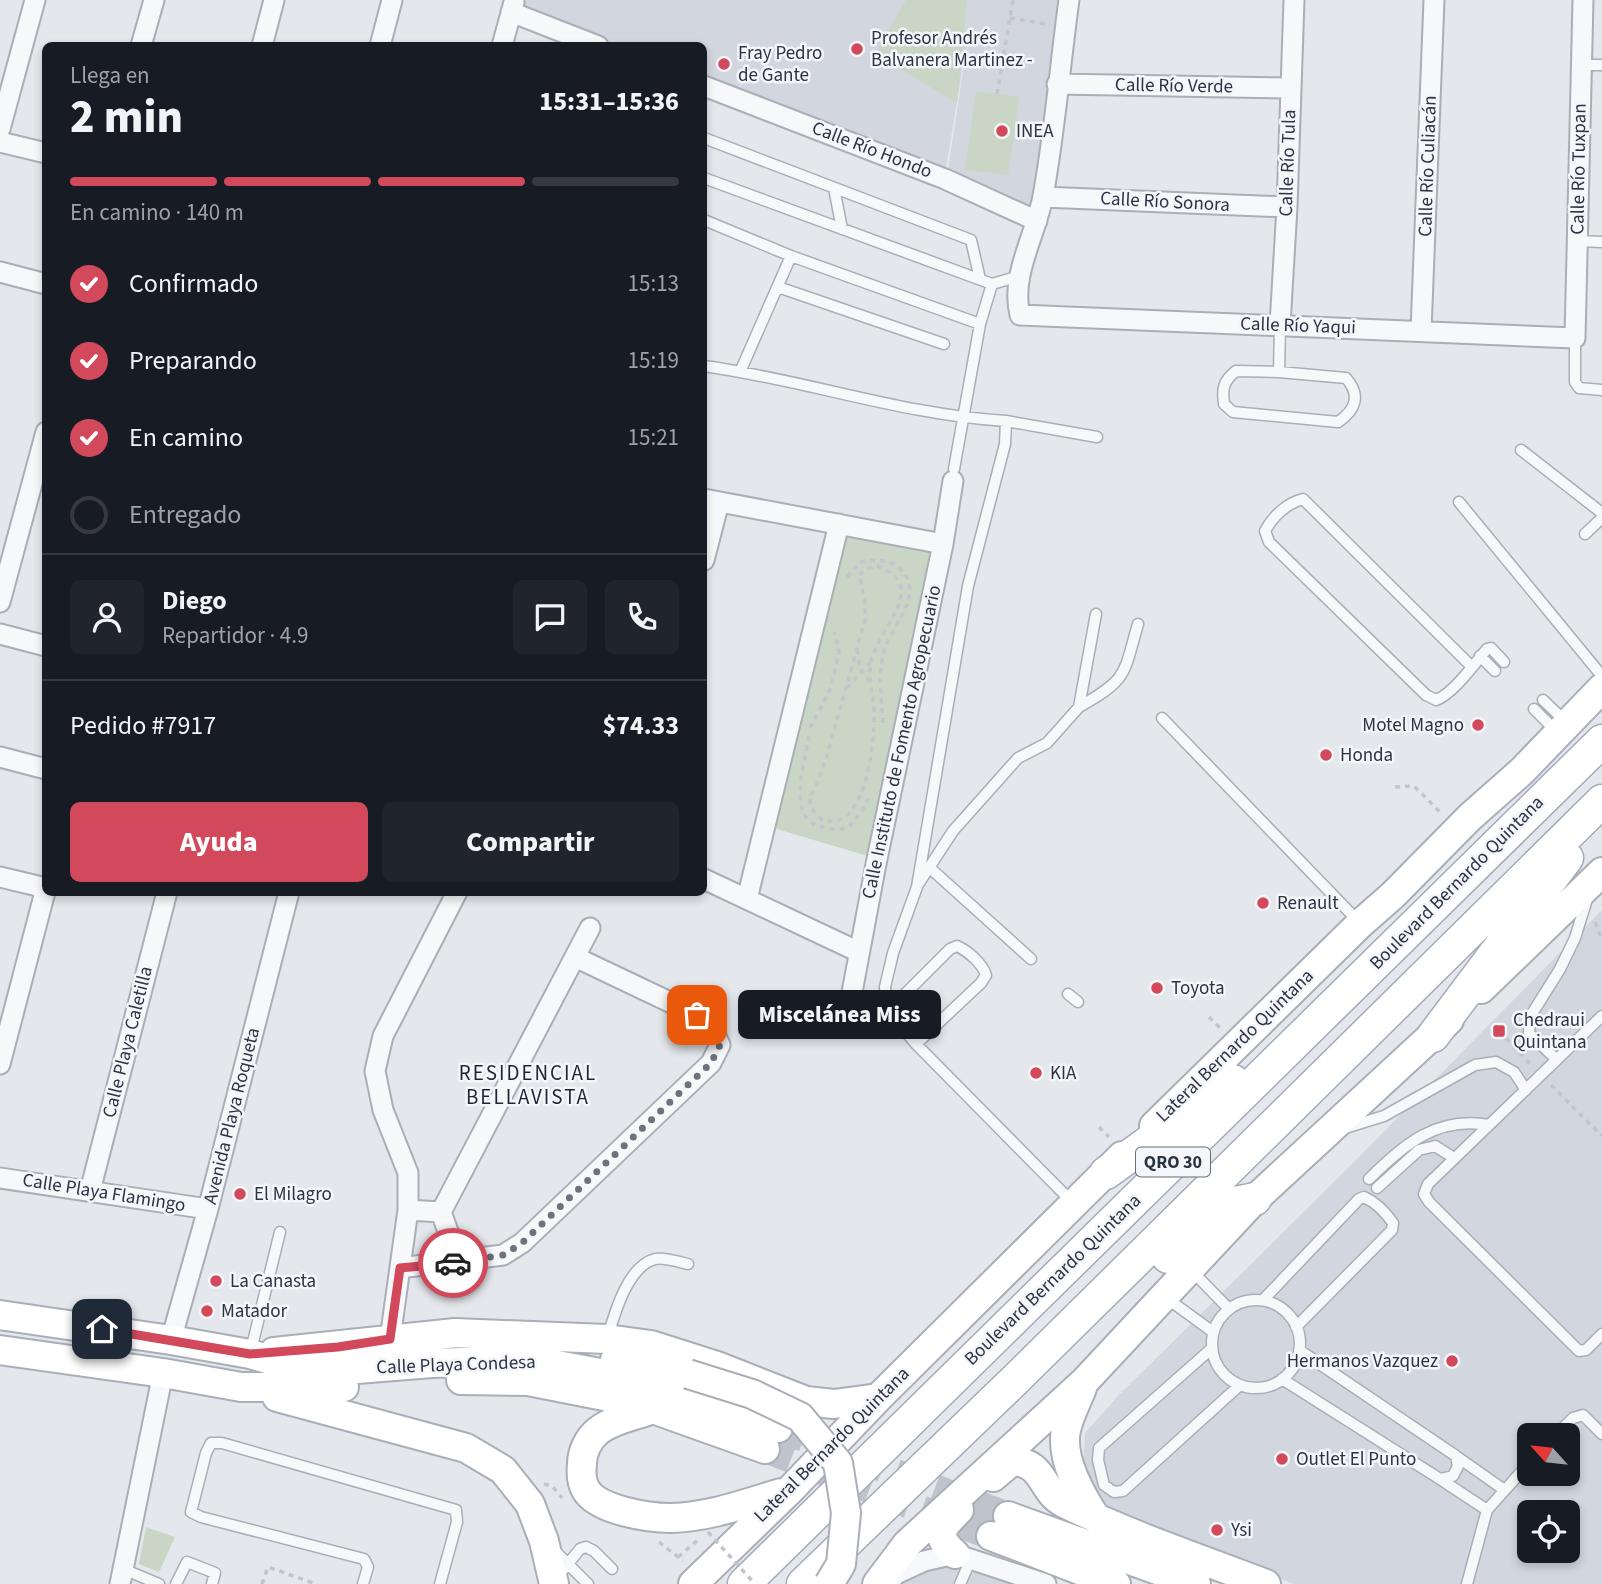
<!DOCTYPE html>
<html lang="es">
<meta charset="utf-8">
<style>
body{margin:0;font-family:"Source Sans 3",sans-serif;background:#20242c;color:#f1f3f6;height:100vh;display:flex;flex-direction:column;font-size:26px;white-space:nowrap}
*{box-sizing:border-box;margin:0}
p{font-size:23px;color:#9ea1a6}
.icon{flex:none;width:38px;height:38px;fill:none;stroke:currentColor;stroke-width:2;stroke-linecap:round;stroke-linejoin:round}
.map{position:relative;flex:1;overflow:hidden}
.panel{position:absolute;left:42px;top:42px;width:665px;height:854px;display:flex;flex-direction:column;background:#171b24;border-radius:10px;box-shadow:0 4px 10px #0003}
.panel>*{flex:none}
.needle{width:46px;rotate:297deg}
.fabs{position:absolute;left:1517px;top:1423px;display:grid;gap:14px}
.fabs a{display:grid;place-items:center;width:63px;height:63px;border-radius:10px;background:#171b24;box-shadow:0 4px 10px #0003;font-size:35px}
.pin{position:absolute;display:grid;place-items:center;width:60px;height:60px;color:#fff;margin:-30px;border-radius:14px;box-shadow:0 4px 10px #0006}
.courier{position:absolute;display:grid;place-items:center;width:70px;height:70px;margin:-35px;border:5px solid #d1495b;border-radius:50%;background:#fff;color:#222;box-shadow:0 2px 9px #0007}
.bubble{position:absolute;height:49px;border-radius:10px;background:#171b24;box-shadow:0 4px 10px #0003;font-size:23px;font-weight:800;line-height:49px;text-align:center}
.summary em{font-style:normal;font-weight:800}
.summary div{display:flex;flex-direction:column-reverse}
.summary{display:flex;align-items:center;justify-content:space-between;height:119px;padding:0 28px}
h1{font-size:46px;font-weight:800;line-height:52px}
.bar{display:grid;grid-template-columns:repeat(4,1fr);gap:10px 7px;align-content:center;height:84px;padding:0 28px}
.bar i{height:9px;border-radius:5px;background:#363941}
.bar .active{background:#d1495b}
.bar p{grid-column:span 4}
.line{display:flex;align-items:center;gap:18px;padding:0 28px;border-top:2px solid #363941}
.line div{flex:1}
.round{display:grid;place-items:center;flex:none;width:74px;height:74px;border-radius:10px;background:#20242c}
ol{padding:0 28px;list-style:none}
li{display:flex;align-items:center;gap:21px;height:77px}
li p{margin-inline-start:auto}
li .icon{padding:7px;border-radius:50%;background:#d1495b;color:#fff;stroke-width:4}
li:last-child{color:#9ea1a6}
li i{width:38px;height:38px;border:4px solid #363941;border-radius:50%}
.primary-button{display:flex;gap:14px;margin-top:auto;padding:14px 28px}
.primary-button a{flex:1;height:80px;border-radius:10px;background:#d1495b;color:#fff;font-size:28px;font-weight:800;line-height:80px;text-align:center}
.primary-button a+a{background:#20242c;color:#f1f3f6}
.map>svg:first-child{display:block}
</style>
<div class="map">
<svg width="1602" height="1584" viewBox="0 0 1602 1584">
<rect width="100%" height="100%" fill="#e4e7ec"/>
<path fill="#d2d6de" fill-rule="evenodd" d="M521,0h547l-31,218 -90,-41 24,-159 -26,156 -207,-76 5,-25 -6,23 -33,-13v-37l-99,-1 -87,-33z
M1602,910v674h-308l-203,-83 -8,-36 2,-32 33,-37 237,-235zM1530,1435h38v39h-38zM1530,1512h38v38h-38z
M955,1554l91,30h-161z"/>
<path fill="#c9d6c5" d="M906,0h61l-10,103 -82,-49z
M976,91l43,6 -11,78 -43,-5z
M840,534l97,17 -66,306 -101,-30z
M146,1527l29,10 -16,35 -20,-8z"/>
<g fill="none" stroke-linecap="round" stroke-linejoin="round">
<path stroke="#bfc3cb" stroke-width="28" stroke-dasharray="28 14" stroke-linecap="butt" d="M778,1428l230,88
M765,1449l226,87"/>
<defs>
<path id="lane" d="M1582,65h20
M704,138l267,102 9,39
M704,178l288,106
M834,188l8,41
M704,220l87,36 189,68
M1577,241l25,1
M778,287l166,57
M1575,338v44l4,6 23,2
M704,366c101,14 200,49 302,55l-1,23 -37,142 -51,301 -24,66 -8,34 3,24 28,33 157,159
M1236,371l43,1 67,6c15,17 10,32 -8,44l-105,-10 -9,-8c-2,-15 -1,-23 12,-33z
M740,372l51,-116
M1279,372l1,-47
M1006,421l91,16
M1521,450l81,63
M954,469l26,-145 12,-40 28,-8
M1459,502l143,174
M1585,534l17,-16
M1480,656l15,15
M1472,667l-169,-168c-16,4 -30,17 -38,32l4,11 157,153 10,5c17,-6 39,-37 51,-51l4,-1 13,14
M1543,700l24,23
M1079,707c49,-28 44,-31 59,-83
M1534,709l22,22
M1162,718l196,203
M930,868l101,91
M919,883l34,-52 65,-73 29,-15 32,-36 17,-93
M1068,994l10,8
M888,1011l62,-62 7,-3c11,5 25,17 29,29l-5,8 -65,61
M1602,1016l-174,168 -4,10 5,8 150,149 7,-1 16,-16
M1556,1059l-27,-26 1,-16 30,-48 15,-31 13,-42
M1345,1128l39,-12 91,-51 21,-3 18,10 12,18
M1369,1179c35,-35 68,-63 120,-54
M1377,1188l42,-38 16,-4 19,12
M1192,1271l36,37
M1165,1297l48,35
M1263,1300l96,-101 5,-2c11,5 22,16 29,26l-1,7 -96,97
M1212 1344a44 44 0 1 1 88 0a44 44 0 1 1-88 0Z
M608,1336c7,-24 20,-70 47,-77 9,-2 24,3 33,5
M1211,1349l-112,99 -1,12 6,25 10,7 9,-1 117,-106
M251,1350l29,-118
M1282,1379l158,100 13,-3 5,-10 -2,-10 -157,-106
M1556,1435l17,-17 10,-3 19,19
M1456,1456l47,33
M1440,1479l47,31
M554,1550l34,34
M123,1569l36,15
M558,1576l22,-27 6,-2 8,4 18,18
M176,1584l11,-22 28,11 -3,11
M363,1584l5,-17 -4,-8 -163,-42 -10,-5 15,-59 5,-10h11l234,67 1,12 -17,62
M960,1584l11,-25
M1467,1584l20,-74 43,-48"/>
<path id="street" d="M1069,0c-9,65 -14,131 -26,196 -7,39 -33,79 -23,119l555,23 8,-338
M511,12l87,34
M141,46l13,-46
M262,46l12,-46
M380,46l12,-46
M502,46l12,-44
M1057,84l234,4
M704,86l241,93 92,42
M0,129l35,-129
M0,142l46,11
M1043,197l244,10
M0,272l46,12
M1280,325l7,-118 7,-207
M1421,331l13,-331
M704,499l239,45
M704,560l15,-58
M0,602l46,-170
M0,634l46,12
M0,757l46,12
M0,877l46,11
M704,879l155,73
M747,899l92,-375
M850,1003l26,-139 67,-320 10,-63
M0,1064l46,-176
M0,1178l208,31
M90,1191l77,-299
M408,1210l33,2 149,-284
M441,1212l18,50
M400,1268l103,-13 19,-12 189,-180 9,-18 -8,-17 -15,-13 -122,-58
M390,1339l18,-129v-37l-25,-63 -8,-39 8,-35 74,-144
M171,1340l37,-131 81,-317
M886,1583l12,-10 26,-12 31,-7 91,30
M120,1584l43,-211"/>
<path id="secondary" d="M1481,989l121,-117
M1154,1126l206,-202 33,-29 77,-78 52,-46 80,-83
M0,1315l171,25 79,14 45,13 37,4 100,-8 98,-3 81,15 167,53
M0,1350l163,23 78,14h103
M274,1352l181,-19 152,6 44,6 66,21 89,35 28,3 44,-6
M615,1360l73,14
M461,1380l67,1 76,15 49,13 112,40
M1082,1388c-5,13 -13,28 -16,42 -6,29 15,65 30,88
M277,1397l189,51 37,22 27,34 14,37 10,43
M653,1409c-18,7 -40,10 -55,22 -10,8 -16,21 -16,33 -1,9 -1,18 4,26 12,20 62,28 85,28 38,-1 73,-14 110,-25
M993,1477l19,-16c33,1 29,31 52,42 65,32 134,55 202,81
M1008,1516l188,68
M991,1536l125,48
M955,1554c-22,-19 -13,-27 4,-44
M693,1584l97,-94 88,-92 244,-242
M877,1584l30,-40 178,-163 170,-182 194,-179"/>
<path id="primary" d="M1433,1036l134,-178
M1106,1173l127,-92
M1168,1257l58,-52 29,-6
M744,1584l858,-843
M803,1584l214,-206 585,-577"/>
</defs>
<use href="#lane" stroke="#a9aeb7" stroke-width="13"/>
<use href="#street" stroke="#a9aeb7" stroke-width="23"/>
<use href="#secondary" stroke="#a9aeb7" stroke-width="32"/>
<use href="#primary" stroke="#a3abb8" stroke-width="35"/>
<path stroke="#c2c5cb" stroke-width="3.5" stroke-dasharray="5 5" stroke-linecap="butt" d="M1010,18l36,6
M997,94l16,-94
M877,566c55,21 0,61 -6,97 -3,15 2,31 3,47 1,28 -5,87 -28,106 -8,6 -15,7 -24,3 -9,-5 -11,-13 -13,-22l6,-8 12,-33 38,-136v-19l-6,-26 7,-6z
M847,577l13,-15c15,-2 28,-4 40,7 28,27 -12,58 -17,87 -5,23 -1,46 0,70
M857,650l4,21 8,10
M847,688l23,-25
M810,728l21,-40 8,-36 -5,-20
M809,736c-7,42 -29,100 39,92l14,-17 7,-13
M1395,787l19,-1 28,28
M1595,922l7,18
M1209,1017l11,11
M1499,1031l32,34
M1551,1085l51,51
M1099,1127l10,10
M544,1484l8,2 10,12
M659,1542l24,19
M678,1557l20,-17
M262,1584l6,-17 48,17"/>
<use href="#lane" stroke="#f7f8fa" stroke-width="10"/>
<use href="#street" stroke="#f7f8fa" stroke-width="19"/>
<use href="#secondary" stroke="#fff" stroke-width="28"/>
<use href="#primary" stroke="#fff" stroke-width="32"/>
<defs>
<path id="secondary-bridge" d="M688,1374l64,20 48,23 38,46 8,50 -5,51 -12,20"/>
</defs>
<use href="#secondary-bridge" stroke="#a9aeb7" stroke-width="32" stroke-linecap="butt"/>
<path stroke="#c2c5cb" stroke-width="3.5" stroke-dasharray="5 5" stroke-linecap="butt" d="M708,1532l47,52"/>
<use href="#secondary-bridge" stroke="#fff" stroke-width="28"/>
</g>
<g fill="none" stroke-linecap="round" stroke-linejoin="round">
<path stroke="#6c737f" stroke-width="7" stroke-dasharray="0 12.6" d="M453,1263l50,-8 19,-12 189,-180 9,-18 -8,-17 -15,-13"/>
<path stroke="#d1495b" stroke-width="9" d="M102,1329l148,25 88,-7 52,-8 10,-71 53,-5"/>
</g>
<g fill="#d1495b" stroke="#f4f6f9" stroke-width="2.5">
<circle cx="857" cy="49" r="7"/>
<circle cx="724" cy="64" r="7"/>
<circle cx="1002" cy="131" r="7"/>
<circle cx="1478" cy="725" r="7"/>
<circle cx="1326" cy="755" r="7"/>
<circle cx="1263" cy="903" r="7"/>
<circle cx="1157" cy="988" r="7"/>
<rect x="1492" y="1024" width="14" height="14" rx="3.5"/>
<circle cx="1036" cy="1073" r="7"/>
<circle cx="240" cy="1194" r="7"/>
<circle cx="216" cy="1281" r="7"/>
<circle cx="207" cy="1311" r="7"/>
<circle cx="1452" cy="1361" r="7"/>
<circle cx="1282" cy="1459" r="7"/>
<circle cx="1217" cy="1530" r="7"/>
</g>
<g text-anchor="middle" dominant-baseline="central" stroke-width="5" stroke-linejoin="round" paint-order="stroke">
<rect fill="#f4f6f9" stroke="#676e7b" stroke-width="2" x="1136" y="1147.5" width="74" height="29" rx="5"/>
<g font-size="18" font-weight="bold" fill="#2b3445">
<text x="1173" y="1162">QRO 30</text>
</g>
<g font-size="19" fill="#2b3445" stroke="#f4f6f9" text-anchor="start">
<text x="871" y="38">Profesor Andrés<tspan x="871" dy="22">Balvanera Martinez -</tspan></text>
<text x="738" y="53">Fray Pedro<tspan x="738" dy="22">de Gante</tspan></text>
<text x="1016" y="131">INEA</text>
<text x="1464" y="725" text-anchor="end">Motel Magno</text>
<text x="1340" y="755">Honda</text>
<text x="1277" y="903">Renault</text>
<text x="1171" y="988">Toyota</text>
<text x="1513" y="1020">Chedraui<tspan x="1513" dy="22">Quintana</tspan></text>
<text x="1050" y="1073">KIA</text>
<text x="254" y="1194">El Milagro</text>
<text x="230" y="1281">La Canasta</text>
<text x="221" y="1311">Matador</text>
<text x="1438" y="1361" text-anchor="end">Hermanos Vazquez</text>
<text x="1296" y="1459">Outlet El Punto</text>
<text x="1231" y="1530">Ysi</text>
</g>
<g font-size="19" fill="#2b3445" stroke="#f4f6f9">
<text transform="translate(1174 86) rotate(1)">Calle Río Verde</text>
<text transform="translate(872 150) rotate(21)">Calle Río Hondo</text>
<text transform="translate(1288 163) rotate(-88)">Calle Río Tula</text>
<text transform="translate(1428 166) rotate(-88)">Calle Río Culiacán</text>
<text transform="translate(1579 169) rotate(-89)">Calle Río Tuxpan</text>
<text transform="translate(1165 202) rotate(3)">Calle Río Sonora</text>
<text transform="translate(1298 326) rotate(2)">Calle Río Yaqui</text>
<text transform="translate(902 742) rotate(-78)">Calle Instituto de Fomento Agropecuario</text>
<text transform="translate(1457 883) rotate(-45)">Boulevard Bernardo Quintana</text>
<text transform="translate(128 1042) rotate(-76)">Calle Playa Caletilla</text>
<text transform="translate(1235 1046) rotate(-44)">Lateral Bernardo Quintana</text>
<text transform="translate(232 1116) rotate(-76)">Avenida Playa Roqueta</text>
<text transform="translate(104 1193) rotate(9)">Calle Playa Flamingo</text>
<text transform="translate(1053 1280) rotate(-44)">Boulevard Bernardo Quintana</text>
<text transform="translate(456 1365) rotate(-2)">Calle Playa Condesa</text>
<text transform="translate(832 1445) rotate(-45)">Lateral Bernardo Quintana</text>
</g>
<g font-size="21" letter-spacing="2" fill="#1d2536" stroke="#f4f6f9">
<text x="528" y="1073">RESIDENCIAL<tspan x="528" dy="24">BELLAVISTA</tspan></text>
</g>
</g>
</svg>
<div class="fabs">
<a><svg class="needle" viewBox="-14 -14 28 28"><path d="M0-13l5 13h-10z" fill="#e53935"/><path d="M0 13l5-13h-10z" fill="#9ea1a6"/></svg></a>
<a><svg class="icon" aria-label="locate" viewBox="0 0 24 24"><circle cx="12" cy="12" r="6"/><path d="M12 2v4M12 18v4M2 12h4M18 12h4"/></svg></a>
</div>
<div class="pin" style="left:697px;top:1015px;background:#ea580c"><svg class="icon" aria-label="bag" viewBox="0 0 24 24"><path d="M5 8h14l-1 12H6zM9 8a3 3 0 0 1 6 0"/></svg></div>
<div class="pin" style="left:102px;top:1329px;background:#1f2937"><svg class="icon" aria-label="home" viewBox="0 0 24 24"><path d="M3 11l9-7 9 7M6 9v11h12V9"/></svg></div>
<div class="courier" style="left:453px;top:1263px"><svg class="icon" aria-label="car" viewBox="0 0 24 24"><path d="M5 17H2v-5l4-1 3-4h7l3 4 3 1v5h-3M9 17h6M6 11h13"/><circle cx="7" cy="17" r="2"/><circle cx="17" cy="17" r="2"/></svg></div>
<div class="bubble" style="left:738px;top:990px;width:203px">Miscelánea Miss</div>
<section class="panel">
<div class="summary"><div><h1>2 min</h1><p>Llega en</p></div><em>15:31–15:36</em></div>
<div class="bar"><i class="active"></i><i class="active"></i><i class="active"></i><i></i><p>En camino · 140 m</p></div>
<ol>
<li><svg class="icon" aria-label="check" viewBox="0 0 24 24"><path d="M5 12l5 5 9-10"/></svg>Confirmado<p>15:13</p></li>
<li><svg class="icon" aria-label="check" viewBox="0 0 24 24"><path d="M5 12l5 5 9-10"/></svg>Preparando<p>15:19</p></li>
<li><svg class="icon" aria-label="check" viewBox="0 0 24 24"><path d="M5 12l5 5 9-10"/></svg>En camino<p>15:21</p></li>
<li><i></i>Entregado</li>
</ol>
<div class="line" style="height:126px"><a class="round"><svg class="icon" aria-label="person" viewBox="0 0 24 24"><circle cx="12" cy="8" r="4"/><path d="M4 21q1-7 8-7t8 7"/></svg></a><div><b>Diego</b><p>Repartidor · 4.9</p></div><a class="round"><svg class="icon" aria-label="chat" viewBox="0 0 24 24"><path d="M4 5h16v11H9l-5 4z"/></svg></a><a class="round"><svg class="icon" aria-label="phone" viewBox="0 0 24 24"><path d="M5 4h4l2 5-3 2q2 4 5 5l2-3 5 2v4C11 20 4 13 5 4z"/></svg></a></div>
<div class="line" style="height:91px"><div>Pedido #7917</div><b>$74.33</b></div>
<div class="primary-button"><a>Ayuda</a><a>Compartir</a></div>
</section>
</div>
